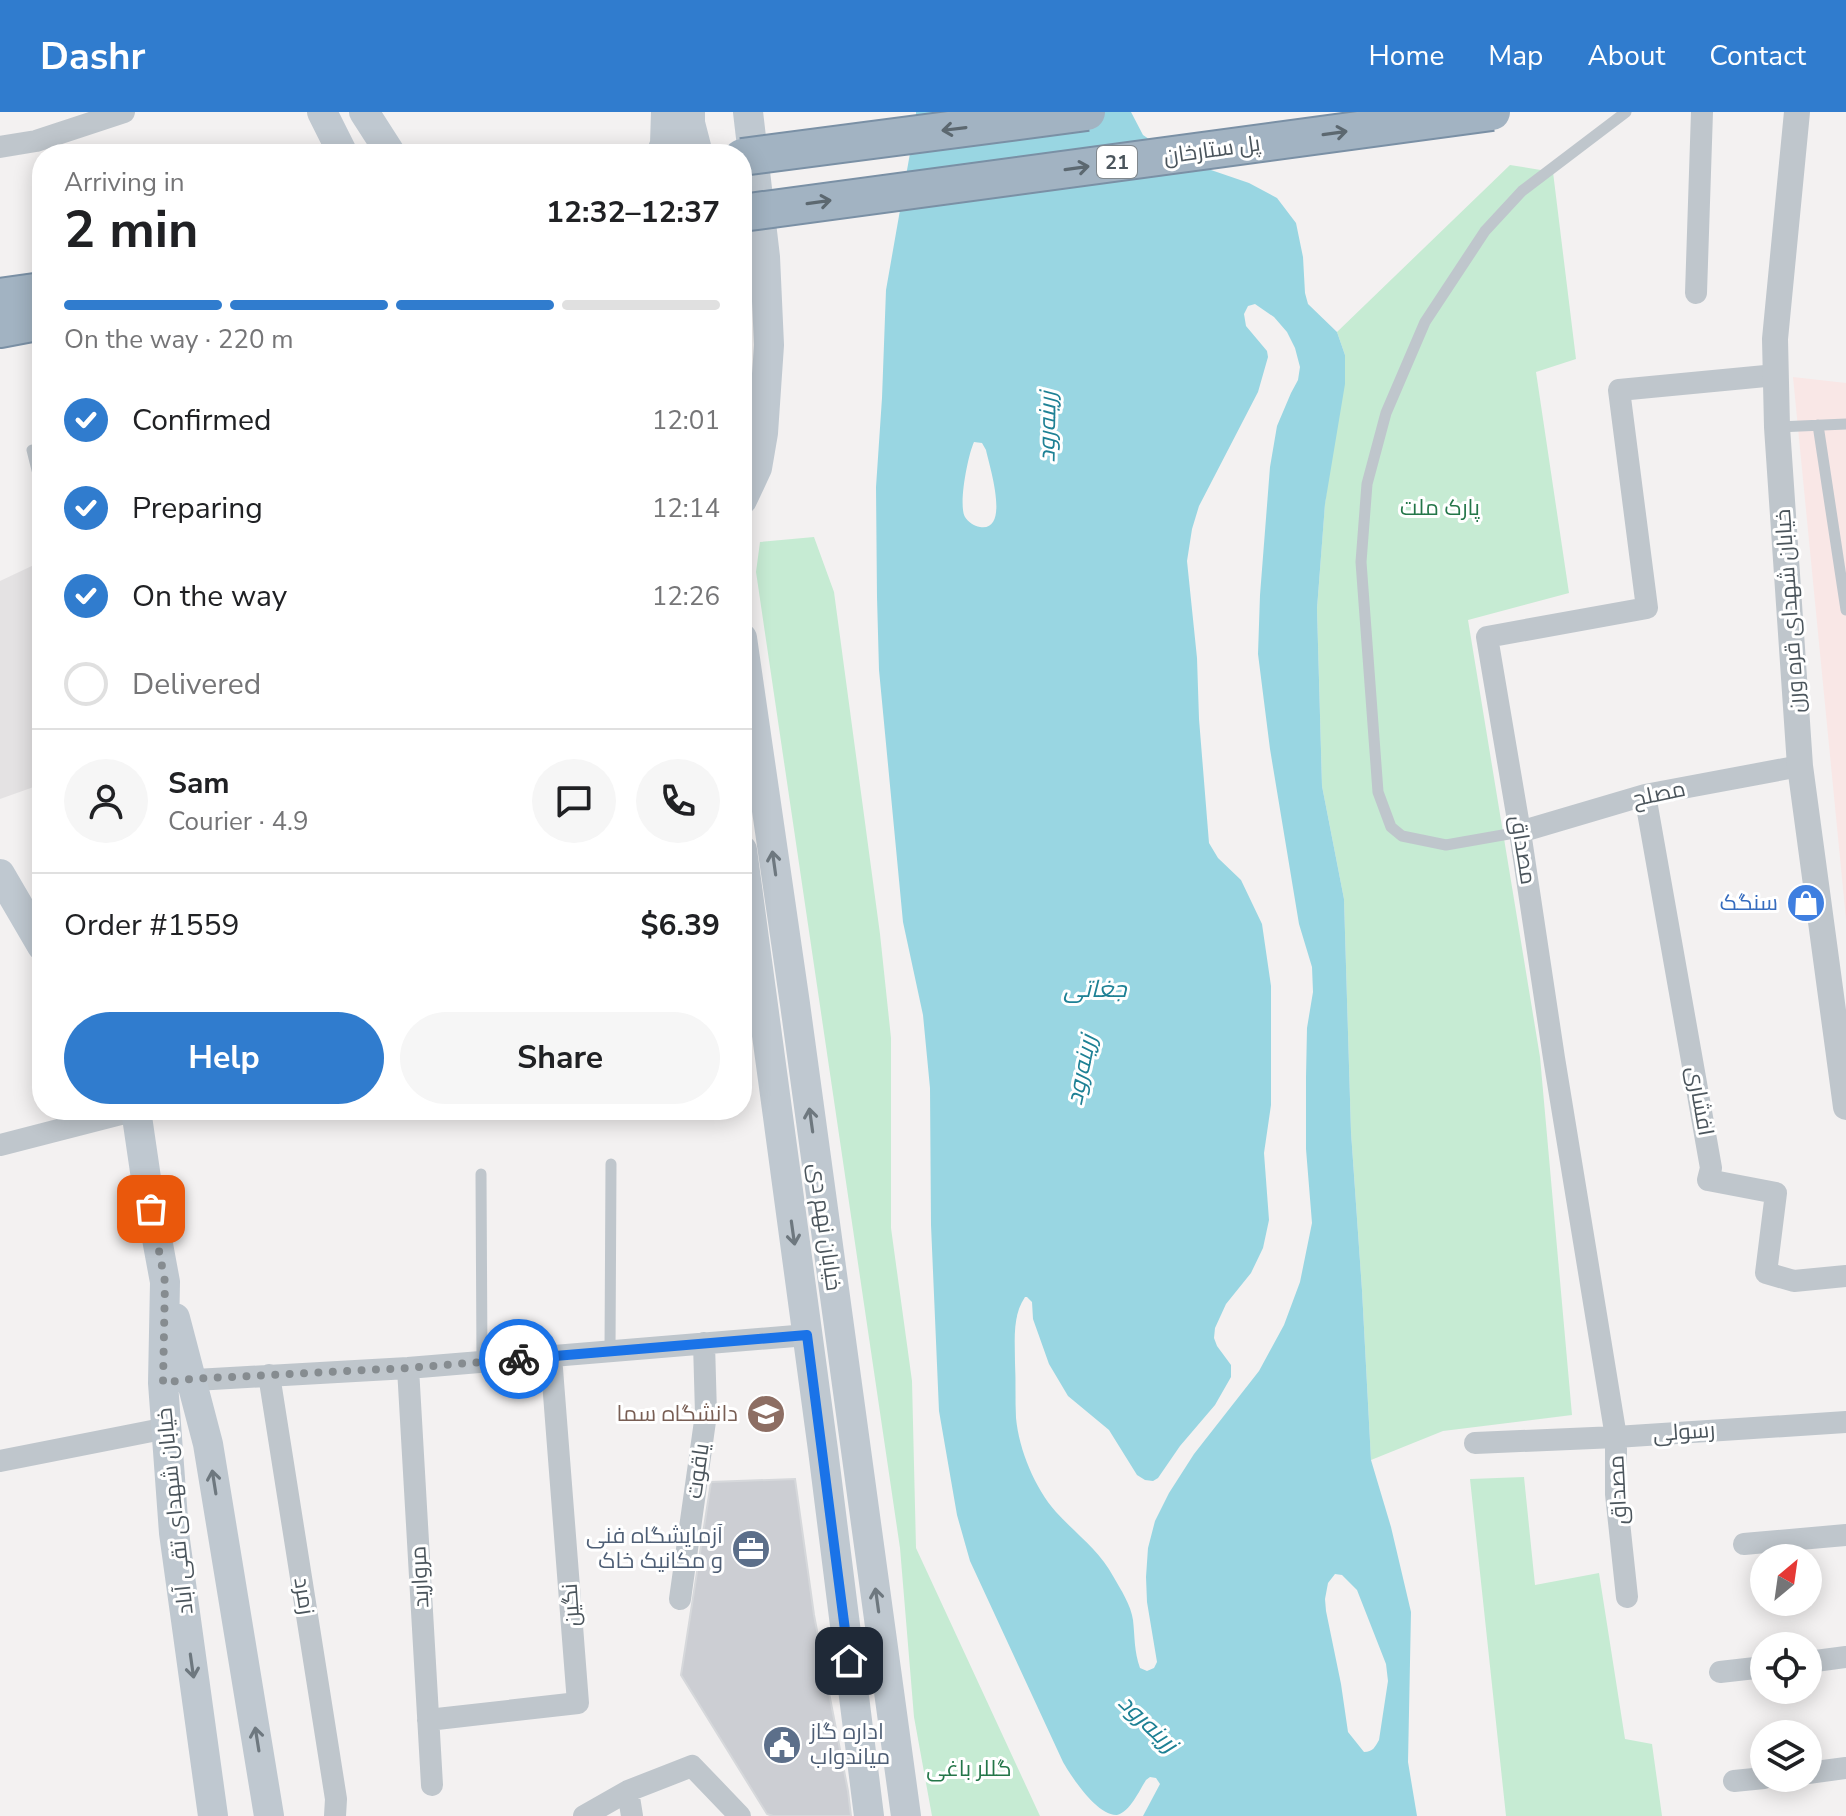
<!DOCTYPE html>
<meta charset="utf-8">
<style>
body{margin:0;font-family:"Nunito Sans",Cairo,sans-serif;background:#f6f6f6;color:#202124;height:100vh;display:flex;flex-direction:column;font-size:30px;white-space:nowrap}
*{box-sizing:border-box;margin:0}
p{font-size:26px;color:#757577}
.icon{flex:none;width:44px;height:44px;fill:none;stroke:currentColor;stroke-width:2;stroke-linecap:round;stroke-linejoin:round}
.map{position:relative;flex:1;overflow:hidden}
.sheet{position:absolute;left:32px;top:32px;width:720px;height:976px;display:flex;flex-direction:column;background:#fff;border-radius:32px;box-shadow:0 4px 20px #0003}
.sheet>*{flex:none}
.needle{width:52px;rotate:29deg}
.fabs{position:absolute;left:1750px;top:1432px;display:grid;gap:16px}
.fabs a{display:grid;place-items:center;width:72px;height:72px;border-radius:50%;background:#fff;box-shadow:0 4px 20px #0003;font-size:40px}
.pin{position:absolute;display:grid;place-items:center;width:68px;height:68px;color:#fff;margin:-34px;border-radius:16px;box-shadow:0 4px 12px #0006}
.courier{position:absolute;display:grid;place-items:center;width:80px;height:80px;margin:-40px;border:6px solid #1a73e8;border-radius:50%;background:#fff;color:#222;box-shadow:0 2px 10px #0007}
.summary em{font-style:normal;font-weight:700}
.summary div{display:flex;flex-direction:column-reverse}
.summary{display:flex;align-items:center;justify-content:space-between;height:136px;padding:0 32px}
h1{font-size:52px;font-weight:700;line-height:60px}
.bar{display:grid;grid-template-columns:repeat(4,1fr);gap:12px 8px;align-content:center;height:96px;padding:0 32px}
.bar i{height:10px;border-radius:6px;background:#e0e0e0}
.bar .on{background:#307cce}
.bar p{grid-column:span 4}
.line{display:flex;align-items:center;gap:20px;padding:0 32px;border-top:2px solid #e0e0e0}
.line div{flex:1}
.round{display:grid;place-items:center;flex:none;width:84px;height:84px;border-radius:42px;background:#f6f6f6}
ol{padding:0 32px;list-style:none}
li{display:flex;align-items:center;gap:24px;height:88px}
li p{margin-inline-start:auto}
li .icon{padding:8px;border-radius:50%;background:#307cce;color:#fff;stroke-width:4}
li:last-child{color:#757577}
li i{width:44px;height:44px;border:4px solid #e0e0e0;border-radius:50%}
.cta{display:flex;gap:16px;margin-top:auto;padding:16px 32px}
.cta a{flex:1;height:92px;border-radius:48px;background:#307cce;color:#fff;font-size:32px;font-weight:700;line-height:92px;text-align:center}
.cta a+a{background:#f6f6f6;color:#202124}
header{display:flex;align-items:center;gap:48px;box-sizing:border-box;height:112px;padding:0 40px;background:#307cce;color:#fff}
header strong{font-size:38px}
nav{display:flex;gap:44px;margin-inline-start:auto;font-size:28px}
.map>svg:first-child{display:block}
</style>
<header>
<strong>Dashr</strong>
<nav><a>Home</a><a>Map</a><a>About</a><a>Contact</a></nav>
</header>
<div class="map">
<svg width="1846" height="1704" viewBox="0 0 1846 1704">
<rect width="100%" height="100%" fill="#f3f1f1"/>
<path fill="#e4e2e3" d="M36,452l6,17v203l-42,15v-218z"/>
<path fill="#f9e7e6" d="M1793,265l53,6v536z"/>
<path fill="#c6ebd3" d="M1510,53l43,7 23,187 -40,13 33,221 -101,27 72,437 32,358 -129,16 -72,29 -9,-170 -11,-158 -7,-233 -22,-113 -5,-177 8,-106 20,-148 -8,-23z
M814,425l20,55 46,342 11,104v190l21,153 4,167 124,268h-108l-18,-99 -14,-169 -144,-976 4,-30z
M1524,1365l11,108 64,-12 26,166 27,5 10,72h-156l-36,-337z"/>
<path fill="#99d6e2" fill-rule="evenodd" d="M916,0h215l12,23 22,15 46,20 38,13 28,15 19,25 7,34 2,36 3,11 29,28 8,23v29l-20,120 -8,105 5,177 22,113 7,233 11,158 9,170 20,67 20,85 -3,150 9,54h-274l17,-32 -4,-6 -6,-1 -4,3c-7,11 -16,32 -29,35 -20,1 -46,-39 -54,-53l-93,-201 -13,-46 -18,-104 -8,-186 -1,-137 -7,-73 -20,-93 -24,-252 -2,-73 -1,-110 6,-89 4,-108 30,-171zM1255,192l19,13 13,15 8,16 5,19 -2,13 -7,13 -14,33 -7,41 -10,128 -2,59 12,95 29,175 13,43 1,25 -6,36 -1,49v72l6,74 -12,59 -16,43 -25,46 -65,83 -25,39 -14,28 -7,27 -2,29 1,25 10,60 -3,6 -7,3 -7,-3c-6,-17 -5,-30 -7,-48 -2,-15 -12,-30 -20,-44 -13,-25 -38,-43 -57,-64 -21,-24 -37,-62 -40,-94 -1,-18 0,-37 -1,-55 0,-22 -3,-47 10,-66h2l5,5 1,17 16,45 19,32 41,34 28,45 8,5 8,1 5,-3 22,-32 35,-41 16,-28v-12l-14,-19 -3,-8 1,-10 11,-24 25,-31 12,-25 6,-28 -5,-67 7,-48v-119l-9,-62 -21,-44 -23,-22 -9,-15 -10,-124 -2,-61 -10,-97 5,-32 7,-23 59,-114 10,-35 -1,-6 -21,-25 -2,-12 4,-8zM974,330l8,1 4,7c3,15 25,82 -6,77 -6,-1 -12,-5 -15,-10 -7,-12 3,-62 9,-75zM1335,1462l7,1 15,15 29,74 2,17 -9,59c-4,7 -6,12 -15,12l-16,-20 -7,-48 -15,-73 -1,-12 3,-16z"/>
<path fill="#ccced3" stroke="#d6d8db" stroke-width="2" d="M795,1367l19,136 34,176 3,25h-78l-6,-2 -86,-139 30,-193z"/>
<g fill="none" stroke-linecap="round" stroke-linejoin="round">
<defs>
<path id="trunk" d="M0,185l42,-6
M0,217l42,-8"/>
</defs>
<use href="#trunk" stroke="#7a90a5" stroke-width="40"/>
<path stroke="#bfc6cc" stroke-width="11" d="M1818,313l28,185
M1778,315l68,-3
M32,338l10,40
M1520,720l-74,13 -44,-9 -11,-9 -13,-35 -17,-230 6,-78 19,-71 39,-91 60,-91 37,-40 104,-79
M481,1062l1,188
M610,1239l1,-187"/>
<path stroke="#bfc6cc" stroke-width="22" d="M0,35l36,-6 88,-29
M1696,181l6,-181
M1645,683l66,373 -3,12 68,13 -10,80 28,8 52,-5
M1520,720l125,-37 155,-29
M742,898l22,-2
M0,1033l136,-35
M408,1256l24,417
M269,1263l67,424 -1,17
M178,1269l230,-13 399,-33
M1475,1331l141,-6 230,-15
M0,1349l167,-33
M1744,1432l102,-9
M1627,1485l-11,-103v-57l-62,-379 -34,-226 -33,-195 160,-29 -28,-218 157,-15
M680,1487l26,-185 -2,-71
M1808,1550l38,-5
M1720,1560l44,-5
M428,1608l150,-17 -27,-347
M1808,1661l38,-5
M1734,1669l30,-3
M628,1679l4,25
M584,1704l44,-25 64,-25 48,50"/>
<path stroke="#bfc6cc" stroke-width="26" d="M1797,0l-22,227 2,88 23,339 46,341"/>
<path stroke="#bfc8d0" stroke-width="30" d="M322,0l21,42
M364,0l27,42
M690,0v11l8,31
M661,42l4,-10 1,-32
M742,388l15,-32 6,-35 6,-88 -4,-88 -17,-145
M742,526l53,366 111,812
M742,738l81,600 46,366
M0,762l42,72
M136,998l11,75 18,97 -2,101 11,150 39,283
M175,1206l33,126 61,372"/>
<use href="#trunk" stroke="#a2b3c2" stroke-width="36"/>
<defs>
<path id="trunk-bridge" d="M742,45l345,-45
M742,101l750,-101"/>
</defs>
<use href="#trunk-bridge" stroke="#7a90a5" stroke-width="40" stroke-linecap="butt"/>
<use href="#trunk-bridge" stroke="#a2b3c2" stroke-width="36"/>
</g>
<defs><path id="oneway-shaft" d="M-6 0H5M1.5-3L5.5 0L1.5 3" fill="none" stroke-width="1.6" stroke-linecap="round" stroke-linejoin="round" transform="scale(2)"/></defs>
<g stroke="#5c6870">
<use href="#oneway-shaft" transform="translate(954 17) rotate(173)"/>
<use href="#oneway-shaft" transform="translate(1335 21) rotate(-8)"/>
<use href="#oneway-shaft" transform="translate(1077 56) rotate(-8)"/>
<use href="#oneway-shaft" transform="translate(819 90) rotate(-8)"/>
</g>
<g stroke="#6e787f">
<use href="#oneway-shaft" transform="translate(774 751) rotate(-98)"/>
<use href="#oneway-shaft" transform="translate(811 1008) rotate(-98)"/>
<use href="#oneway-shaft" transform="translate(793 1121) rotate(82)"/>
<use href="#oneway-shaft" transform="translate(214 1370) rotate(-99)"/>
<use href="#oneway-shaft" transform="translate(877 1488) rotate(-98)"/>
<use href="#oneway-shaft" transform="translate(192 1554) rotate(82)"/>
<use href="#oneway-shaft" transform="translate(257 1627) rotate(-99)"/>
</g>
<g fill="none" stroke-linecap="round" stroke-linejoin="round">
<path stroke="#868c90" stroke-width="8" stroke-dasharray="0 14.4" d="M151,1097l14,73 -2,101 27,-4 218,-11 111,-9"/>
<path stroke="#1a73e8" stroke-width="10" d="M519,1247l288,-24 42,326"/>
</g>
<defs>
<symbol id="shop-disc" viewBox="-11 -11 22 22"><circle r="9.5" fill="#3f7fe0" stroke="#fff"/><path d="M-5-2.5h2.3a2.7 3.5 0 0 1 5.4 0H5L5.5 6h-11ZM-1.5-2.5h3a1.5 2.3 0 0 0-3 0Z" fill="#fff"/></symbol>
<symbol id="university-disc" viewBox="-11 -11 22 22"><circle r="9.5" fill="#8d6e63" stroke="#fff"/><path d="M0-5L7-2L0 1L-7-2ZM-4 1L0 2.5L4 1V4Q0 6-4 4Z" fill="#fff"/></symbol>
<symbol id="office-disc" viewBox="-11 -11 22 22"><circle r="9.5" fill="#5c6f8a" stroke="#fff"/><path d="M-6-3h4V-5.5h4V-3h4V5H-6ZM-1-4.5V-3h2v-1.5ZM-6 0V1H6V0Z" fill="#fff"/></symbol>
<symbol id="civic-disc" viewBox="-11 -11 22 22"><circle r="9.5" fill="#5c6f8a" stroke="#fff"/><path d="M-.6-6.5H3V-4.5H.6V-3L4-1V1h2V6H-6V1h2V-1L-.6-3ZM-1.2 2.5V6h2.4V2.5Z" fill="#fff"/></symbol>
</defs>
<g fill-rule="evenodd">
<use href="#shop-disc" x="1784" y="769" width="44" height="44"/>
<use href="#university-disc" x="744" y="1280" width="44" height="44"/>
<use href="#office-disc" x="729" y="1415" width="44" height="44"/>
<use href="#civic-disc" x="760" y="1611" width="44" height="44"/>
</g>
<g text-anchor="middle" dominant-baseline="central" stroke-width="6" stroke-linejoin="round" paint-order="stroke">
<rect fill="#fff" stroke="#81888d" stroke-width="2" x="1097" y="34" width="40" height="32" rx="6"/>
<g font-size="20" font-weight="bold" fill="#4b555c">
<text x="1117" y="50">21</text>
</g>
<g font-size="22" fill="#4b555c" stroke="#fff">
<text transform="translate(1212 38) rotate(-8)">پل ستارخان</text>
<text transform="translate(1790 499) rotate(-94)">خیابان شهدای قره ورن</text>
<text transform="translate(1659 682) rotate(-12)">مصلح</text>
<text transform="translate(1523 738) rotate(81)">مصداق</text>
<text transform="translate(1700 989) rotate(80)">افشاری</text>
<text transform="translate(825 1115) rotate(82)">خیابان نهم دی</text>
<text transform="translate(1684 1320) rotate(-4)">رسولی</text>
<text transform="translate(698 1359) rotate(-82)">یاقوت</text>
<text transform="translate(1618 1378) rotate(-93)">مصداق</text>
<text transform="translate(175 1399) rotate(-96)">خیابان شهدای تقی آباد</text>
<text transform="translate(420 1465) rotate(-93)">مروارید</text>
<text transform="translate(304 1484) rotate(81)">زمرد</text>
<text transform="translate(571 1493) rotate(-94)">نگین</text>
</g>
<g font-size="22" fill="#247649" stroke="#fff">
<text x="1440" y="396">پارک ملت</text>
<text x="969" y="1657">گللر باغی</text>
</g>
<g font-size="22" fill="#366cbe" stroke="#fff" text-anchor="end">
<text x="1778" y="791">سنگک</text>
</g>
<g font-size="22" fill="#785e54" stroke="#fff" text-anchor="end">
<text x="738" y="1302">دانشگاه سما</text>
</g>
<g font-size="22" fill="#4e5e75" stroke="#fff" text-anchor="end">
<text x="723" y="1424">آزمایشگاه فنی<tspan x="723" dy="25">و مکانیک خاک</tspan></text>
<text x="810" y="1620" text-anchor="start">اداره گاز<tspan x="810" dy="25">میاندواب</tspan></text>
</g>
<g font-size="24" font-style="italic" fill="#1e8195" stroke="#fff">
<text transform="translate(1047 315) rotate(-89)">زرینه‌رود</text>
<text x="1095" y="877">جغاتی</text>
<text transform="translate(1081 958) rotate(-78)">زرینه‌رود</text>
<text transform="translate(1148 1611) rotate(44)">زرینه‌رود</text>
</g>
</g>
</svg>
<div class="fabs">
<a><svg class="needle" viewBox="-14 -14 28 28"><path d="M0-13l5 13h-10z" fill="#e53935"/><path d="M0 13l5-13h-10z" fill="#757577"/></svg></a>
<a><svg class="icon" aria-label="locate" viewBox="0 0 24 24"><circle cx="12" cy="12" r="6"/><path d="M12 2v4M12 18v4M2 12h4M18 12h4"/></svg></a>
<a><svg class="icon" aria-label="layers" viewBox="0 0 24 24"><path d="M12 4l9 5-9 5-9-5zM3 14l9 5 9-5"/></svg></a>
</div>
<div class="pin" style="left:151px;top:1097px;background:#ea580c"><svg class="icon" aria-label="bag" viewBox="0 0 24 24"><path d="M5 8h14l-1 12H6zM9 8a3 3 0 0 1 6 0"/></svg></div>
<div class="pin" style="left:849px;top:1549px;background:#1f2937"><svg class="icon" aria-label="home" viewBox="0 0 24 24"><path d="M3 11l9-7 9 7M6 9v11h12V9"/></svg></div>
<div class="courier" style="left:519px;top:1247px"><svg class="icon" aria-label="bike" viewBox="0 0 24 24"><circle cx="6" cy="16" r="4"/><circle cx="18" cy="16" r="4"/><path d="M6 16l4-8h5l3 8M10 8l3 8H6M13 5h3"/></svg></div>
<section class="sheet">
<div class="summary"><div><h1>2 min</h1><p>Arriving in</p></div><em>12:32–12:37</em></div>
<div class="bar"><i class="on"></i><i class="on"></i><i class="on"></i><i></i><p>On the way · 220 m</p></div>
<ol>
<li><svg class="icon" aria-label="check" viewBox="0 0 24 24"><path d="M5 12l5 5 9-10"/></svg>Confirmed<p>12:01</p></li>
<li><svg class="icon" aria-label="check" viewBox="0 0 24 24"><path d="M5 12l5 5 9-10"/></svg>Preparing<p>12:14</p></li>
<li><svg class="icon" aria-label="check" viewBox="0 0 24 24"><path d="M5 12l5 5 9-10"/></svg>On the way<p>12:26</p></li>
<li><i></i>Delivered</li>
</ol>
<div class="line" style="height:144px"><a class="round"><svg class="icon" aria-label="person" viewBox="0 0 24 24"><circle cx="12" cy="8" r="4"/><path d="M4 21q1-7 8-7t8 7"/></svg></a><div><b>Sam</b><p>Courier · 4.9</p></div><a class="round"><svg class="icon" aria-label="chat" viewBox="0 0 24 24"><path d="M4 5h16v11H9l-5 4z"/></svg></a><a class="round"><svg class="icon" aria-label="phone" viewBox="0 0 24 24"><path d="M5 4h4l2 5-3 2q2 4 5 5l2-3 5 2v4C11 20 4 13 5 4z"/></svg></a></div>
<div class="line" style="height:104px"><div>Order #1559</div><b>$6.39</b></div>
<div class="cta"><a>Help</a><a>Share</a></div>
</section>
</div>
